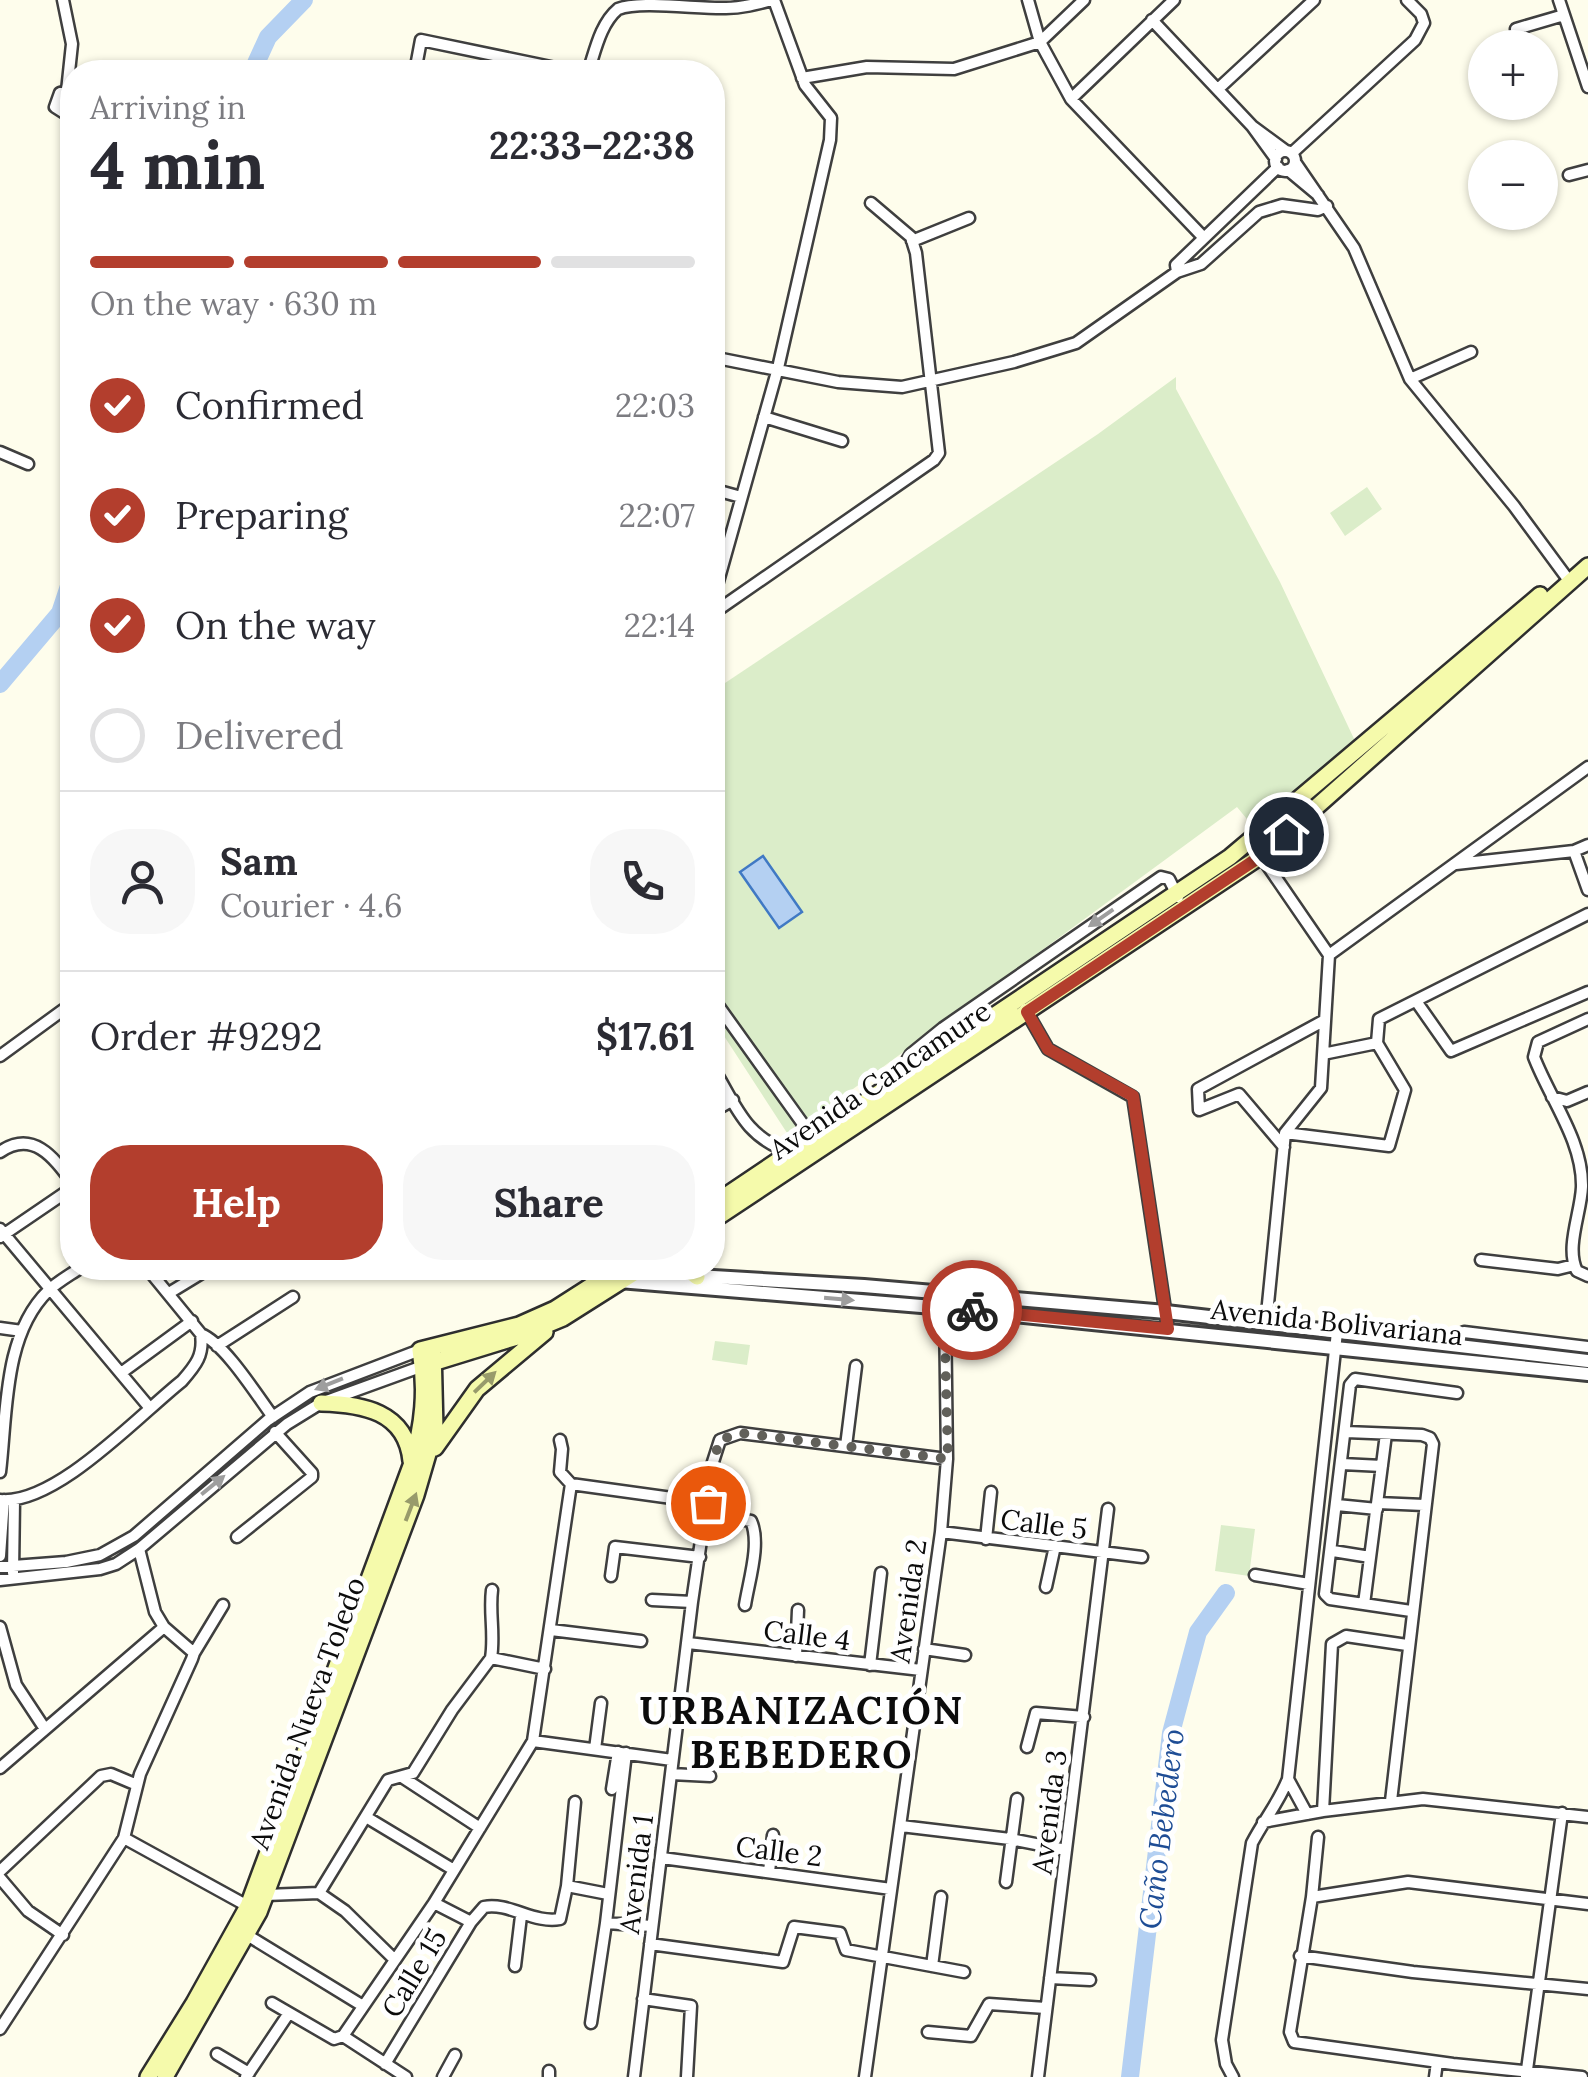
<!DOCTYPE html>
<meta charset="utf-8">
<style>
body{margin:0;font-family:Lora,serif;background:#f7f7f7;color:#2b2b33;height:100vh;display:flex;flex-direction:column;font-size:38px;white-space:nowrap}
*{box-sizing:border-box;margin:0}
p{font-size:32px;color:#7c7c81}
.icon{flex:none;width:55px;height:55px;fill:none;stroke:currentColor;stroke-width:2;stroke-linecap:round;stroke-linejoin:round}
.map{position:relative;flex:1;overflow:hidden}
.sheet{position:absolute;left:60px;top:60px;width:665px;height:1220px;display:flex;flex-direction:column;background:#fff;border-radius:40px;box-shadow:0 2px 8px #0004}
.sheet>*{flex:none}
.tools{position:absolute;left:1468px;top:30px;display:grid;gap:20px}
.tools a{display:grid;place-items:center;width:90px;height:90px;border-radius:50%;background:#fff;box-shadow:0 2px 8px #0004;font-size:50px}
.pin{position:absolute;display:grid;place-items:center;width:85px;height:85px;color:#fff;margin:-42px;border:5px solid #fff;border-radius:50%;box-shadow:0 2px 10px #0007}
.courier{position:absolute;display:grid;place-items:center;width:100px;height:100px;margin:-50px;border:8px solid #b33e2d;border-radius:50%;background:#fff;color:#222;box-shadow:0 2px 12px #0007}
.headline em{font-style:normal;font-weight:800}
.headline div{display:flex;flex-direction:column-reverse}
.headline{display:flex;align-items:center;justify-content:space-between;height:170px;padding:0 30px}
h1{font-size:65px;font-weight:800;line-height:75px}
.bar{display:grid;grid-template-columns:repeat(4,1fr);gap:15px 10px;align-content:center;height:120px;padding:0 30px}
.bar i{height:12px;border-radius:8px;background:#e1e1e2}
.bar .on{background:#b33e2d}
.bar p{grid-column:span 4}
.line{display:flex;align-items:center;gap:25px;padding:0 30px;border-top:2px solid #e1e1e2}
.line div{flex:1}
.round{display:grid;place-items:center;flex:none;width:105px;height:105px;border-radius:40px;background:#f7f7f7}
ol{padding:0 30px;list-style:none}
li{display:flex;align-items:center;gap:30px;height:110px}
li p{margin-inline-start:auto}
li .icon{padding:10px;border-radius:50%;background:#b33e2d;color:#fff;stroke-width:4}
li:last-child{color:#7c7c81}
li i{width:55px;height:55px;border:5px solid #e1e1e2;border-radius:50%}
.action{display:flex;gap:20px;margin-top:auto;padding:20px 30px}
.action a{flex:1;height:115px;border-radius:40px;background:#b33e2d;color:#fff;font-size:40px;font-weight:800;line-height:115px;text-align:center}
.action a+a{background:#f7f7f7;color:#2b2b33}
.map>svg:first-child{display:block}
</style>
<div class="map">
<svg width="1588" height="2077" viewBox="0 0 1588 2077">
<rect width="100%" height="100%" fill="#fefdec"/>
<path fill="#dbedc9" d="M1176,377v12l104,193 76,161 -105,81 -14,-17 -448,329 -76,-117v-328l385,-257z
M1367,487l15,22 -37,27 -15,-23z
M715,1341l35,4 -3,20 -35,-5z
M1221,1525l34,4 -6,47 -34,-5z"/>
<path fill="#b4d0f2" stroke="#4079c4" stroke-width="2.5" d="M763,856l39,56 -23,16 -39,-56z"/>
<g fill="none" stroke-linecap="round" stroke-linejoin="round">
<path stroke="#b4d0f2" stroke-width="18" d="M252,72l16,-35 36,-37
M0,684l60,-71 12,-36
M1130,2077l41,-344 27,-101 28,-39"/>
<defs>
<path id="minor" d="M63,0l9,44 -5,47 -7,2 -5,14 11,7 6,-4
M1028,0l12,42 31,57 133,139
M1559,0l29,87
M1152,20l100,106 24,33
M1516,29l48,-14
M415,72l6,-32 154,32
M588,72c7,-20 12,-48 30,-63 22,-9 80,0 108,-1 16,0 31,-4 46,-8
M802,78l65,-11 87,2 86,-27 44,-42
M1218,89l96,-89
M1071,99l103,-99
M1252,126l34,25
M1275 161a10 10 0 1 1 20 0a10 10 0 1 1-20 0Z
M1292,153l123,-113 9,-17 -3,-9 -14,-14
M1295,162l59,86 56,131 104,127 56,76
M1288,170l30,25
M1569,175l19,-5
M912,241l57,-23
M1177,272l-1,-7 102,-98
M712,357l126,25 64,5 112,-25 62,-19 101,-71 24,-8 58,-52 23,-7 36,5 9,-4
M1410,379l61,-27
M764,417l78,24
M0,452l28,12
M712,489l29,8
M712,603l66,-235 52,-228 1,-22 -26,-33 -31,-85
M712,614l222,-154 5,-7 -23,-200 -5,-16 -40,-34
M712,657l4,6
M1574,851l14,39
M1261,856l68,99 -8,133 -36,45 -19,191
M1456,864l118,-13 14,-6
M1329,955l259,-188
M712,997l101,141
M1416,1001l35,50 137,-59
M1025,1009l23,40 85,48 35,232
M1588,1019l-50,23 -4,15c16,42 49,84 48,130 -1,26 -17,61 -5,84l11,5
M1323,1054l54,-11
M0,1056l63,-46
M712,1066c24,39 32,71 78,86
M894,1082l17,-28 32,-26 218,-151 8,2 9,18
M1552,1097l15,4 21,-9
M712,1112l21,-12
M1285,1133l104,13 16,-56 -28,-47 2,-24 209,-105
M1284,1147l-45,-53 -40,16 -1,-21 127,-69
M0,1152c33,-23 54,6 72,30
M0,1229l149,178
M0,1237l72,-49
M1481,1260l77,9 16,-4
M147,1268l54,66c24,10 55,60 72,83
M591,1268l5,15
M169,1293l41,-25
M0,1328l22,3
M1464,1332l124,15
M217,1346l76,-49
M121,1373l71,-52
M1346,1432l76,3 8,3 3,6 -42,357
M560,1440l2,9 -2,23 11,12 137,19
M846,1446l10,-80
M1342,1464l40,2
M0,1472c7,-58 3,-137 48,-181 9,-9 22,-16 32,-23
M0,1500c56,5 139,-85 182,-119 14,-16 22,-26 19,-47
M1378,1503l46,2
M1337,1505l40,4
M706,1514l45,7c10,22 -2,59 -6,84
M941,1532l201,25
M237,1537l75,-60v-4l-37,-41
M986,1539l5,-47
M1333,1551l37,6
M0,1556l4,-56
M0,1567l66,-5 34,-7 34,-19 134,-116 42,-28 110,-42
M13,1573l1,-73
M1255,1575l54,9
M611,1576l4,-29 85,10
M0,1580l100,-11 16,-5 23,-15 148,-125 34,-21 102,-37
M1046,1587l9,-41
M652,1600l40,2
M1364,1604l22,-170
M1411,1611l-81,-12 -5,-5 25,-209 5,-6 102,14
M0,1627l16,58 29,44
M551,1630l90,11
M688,1643l233,27
M924,1649l41,6
M194,1653l29,-48
M796,1656l2,-46
M491,1658c4,-24 -2,-45 1,-68
M870,1665l11,-92
M533,1741l139,19
M1027,1747l9,-34 48,4
M595,1749l6,-46
M626,1753l-20,170 46,3
M0,1768l164,-141
M671,1774l39,2
M402,1777l78,51
M1288,1779l19,35
M612,1789l6,-37
M1323,1811l9,-167 14,-8 61,9
M366,1817l88,53
M1263,1822l60,-11 100,-12 165,18
M901,1826l109,13 56,11
M1318,1837l-6,60 -22,135 4,10 159,22 129,13
M124,1838l129,71
M662,1858l229,31
M0,1871l101,-95 10,-2 26,11
M769,1872l4,-37
M0,1878l28,33 35,24
M1006,1882l11,-83
M567,1886l41,8
M319,1893l69,-113 25,-7 39,-63 39,-52 54,11
M266,1895l53,-2 26,18 50,49
M1312,1897l96,-15 180,22
M434,1903l37,19
M247,1935l116,71
M650,1944l133,18 11,-35 46,6 6,17 118,22
M1300,1956l113,16 175,17
M515,1966l6,-50
M932,1966l9,-69
M1050,1978l40,2
M643,1999l48,7 -4,71
M272,2003l62,36 9,-3 91,-133 99,-162 38,-257
M591,2023l15,-100
M0,2029l124,-191 16,-64 52,-115 2,-6 -30,-26 -9,-15 -16,-63
M928,2032l43,4 18,-32 57,4
M343,2036l63,41
M217,2054l32,19
M385,2064l86,-142 13,-15c25,-5 50,17 76,12l7,-33 8,-84
M246,2077l43,-64
M443,2077l12,-22
M549,2077v-6
M634,2077l58,-475 20,-137 8,-25 20,-7 207,26
M865,2077l76,-545 6,-73 -2,-151 -9,-16
M1038,2077l70,-568
M1233,2077l-7,-13 -4,-24 30,-197c12,-23 27,-41 36,-64l49,-447
M1435,2077l2,-15
M1526,2077l36,-264"/>
<path id="tertiary" d="M630,1272l234,14 302,26 422,49
M619,1281l326,27 643,66"/>
<path id="secondary" d="M712,1205l518,-348 310,-262
M712,1221l549,-365 327,-290
M686,1268l11,9
M426,1365l91,-28 46,-19 79,-50
M321,1403c41,1 85,8 90,58
M435,1448l42,-59 68,-57
M148,2077l46,-74 54,-97 164,-443c11,-38 15,-73 8,-113l99,-25 36,-16 64,-41
M165,2077l94,-165 157,-417 19,-65 -2,-83"/>
</defs>
<use href="#minor" stroke="#3f3f3f" stroke-width="15"/>
<use href="#tertiary" stroke="#3f3f3f" stroke-width="18"/>
<use href="#secondary" stroke="#2e2e2e" stroke-width="20"/>
<use href="#minor" stroke="#fff" stroke-width="10"/>
<use href="#tertiary" stroke="#fff" stroke-width="12"/>
<use href="#secondary" stroke="#f5faab" stroke-width="15"/>
</g>
<defs><path id="oneway-solid" d="M-6-.8H1V-3.2L6.5 0L1 3.2V.8H-6Z" transform="scale(2.5)"/></defs>
<g fill="#9e9e9e">
<use href="#oneway-solid" transform="translate(1101 918) rotate(145)"/>
<use href="#oneway-solid" transform="translate(839 1299) rotate(5)"/>
<use href="#oneway-solid" transform="translate(329 1384) rotate(158)"/>
<use href="#oneway-solid" transform="translate(213 1485) rotate(-39)"/>
</g>
<g fill="#989b6b">
<use href="#oneway-solid" transform="translate(485 1382) rotate(-44)"/>
<use href="#oneway-solid" transform="translate(411 1507) rotate(-69)"/>
</g>
<g fill="none" stroke-linecap="round" stroke-linejoin="round">
<path stroke="#61605a" stroke-width="10" stroke-dasharray="0 18" d="M708,1503l4,-38 8,-25 20,-7 208,26 -4,-151 28,2"/>
<path stroke="#b33e2d" stroke-width="12" d="M972,1310l196,19 -35,-233 -85,-47 -21,-37 234,-156 25,-22"/>
</g>
<g text-anchor="middle" dominant-baseline="central" stroke-width="10" stroke-linejoin="round" paint-order="stroke">
<g font-size="28" fill="#0c0c0c" stroke="#fff">
<text transform="translate(880 1080) rotate(-34)">Avenida Cancamure</text>
<text transform="translate(1337 1322) rotate(6)">Avenida Bolivariana</text>
<text transform="translate(1044 1524) rotate(7)">Calle 5</text>
<text transform="translate(908 1601) rotate(-82)">Avenida 2</text>
<text transform="translate(807 1635) rotate(7)">Calle 4</text>
<text transform="translate(307 1713) rotate(-70)">Avenida Nueva Toledo</text>
<text transform="translate(1049 1812) rotate(-83)">Avenida 3</text>
<text transform="translate(779 1851) rotate(7)">Calle 2</text>
<text transform="translate(636 1874) rotate(-83)">Avenida 1</text>
<text transform="translate(414 1973) rotate(-59)">Calle 15</text>
</g>
<g font-size="30" font-style="italic" fill="#1e4d95" stroke="#fff">
<text transform="translate(1161 1829) rotate(-83)">Caño Bebedero</text>
</g>
<g font-size="38" font-weight="bold" letter-spacing="2.5" fill="#0c0c0c" stroke="#fff">
<text x="802" y="1710">URBANIZACIÓN<tspan x="802" dy="44">BEBEDERO</tspan></text>
</g>
</g>
</svg>
<div class="tools">
<a>+</a>
<a>−</a>
</div>
<div class="pin" style="left:708px;top:1503px;background:#ea580c"><svg class="icon" aria-label="bag" viewBox="0 0 24 24"><path d="M5 8h14l-1 12H6zM9 8a3 3 0 0 1 6 0"/></svg></div>
<div class="pin" style="left:1286px;top:834px;background:#1f2937"><svg class="icon" aria-label="home" viewBox="0 0 24 24"><path d="M3 11l9-7 9 7M6 9v11h12V9"/></svg></div>
<div class="courier" style="left:972px;top:1310px"><svg class="icon" aria-label="bike" viewBox="0 0 24 24"><circle cx="6" cy="16" r="4"/><circle cx="18" cy="16" r="4"/><path d="M6 16l4-8h5l3 8M10 8l3 8H6M13 5h3"/></svg></div>
<section class="sheet">
<div class="headline"><div><h1>4 min</h1><p>Arriving in</p></div><em>22:33–22:38</em></div>
<div class="bar"><i class="on"></i><i class="on"></i><i class="on"></i><i></i><p>On the way · 630 m</p></div>
<ol>
<li><svg class="icon" aria-label="check" viewBox="0 0 24 24"><path d="M5 12l5 5 9-10"/></svg>Confirmed<p>22:03</p></li>
<li><svg class="icon" aria-label="check" viewBox="0 0 24 24"><path d="M5 12l5 5 9-10"/></svg>Preparing<p>22:07</p></li>
<li><svg class="icon" aria-label="check" viewBox="0 0 24 24"><path d="M5 12l5 5 9-10"/></svg>On the way<p>22:14</p></li>
<li><i></i>Delivered</li>
</ol>
<div class="line" style="height:180px"><a class="round"><svg class="icon" aria-label="person" viewBox="0 0 24 24"><circle cx="12" cy="8" r="4"/><path d="M4 21q1-7 8-7t8 7"/></svg></a><div><b>Sam</b><p>Courier · 4.6</p></div><a class="round"><svg class="icon" aria-label="phone" viewBox="0 0 24 24"><path d="M5 4h4l2 5-3 2q2 4 5 5l2-3 5 2v4C11 20 4 13 5 4z"/></svg></a></div>
<div class="line" style="height:130px"><div>Order #9292</div><b>$17.61</b></div>
<div class="action"><a>Help</a><a>Share</a></div>
</section>
</div>
